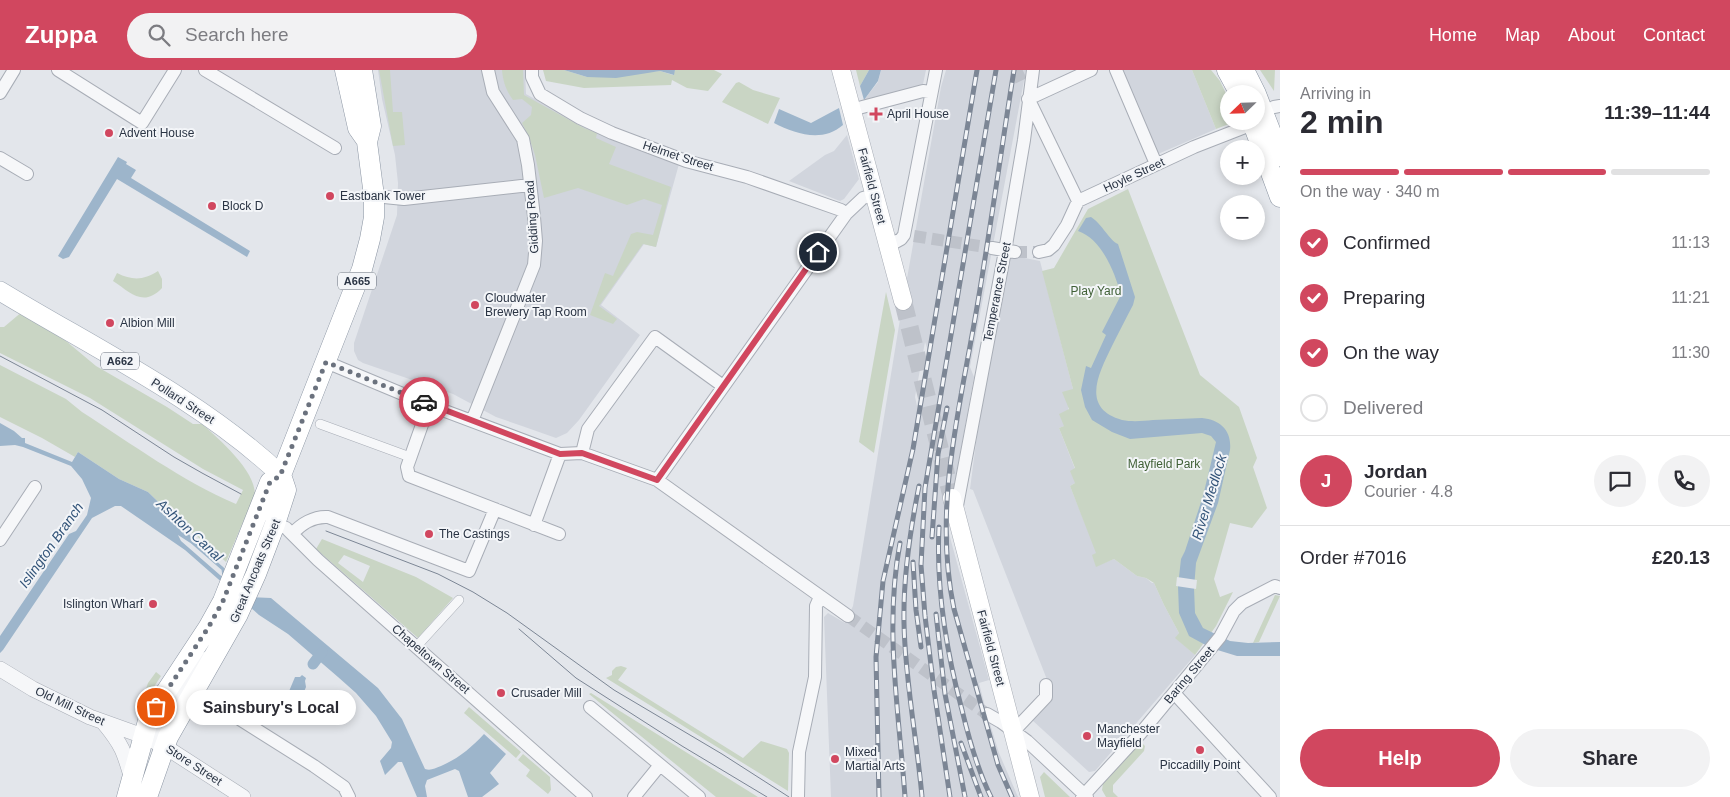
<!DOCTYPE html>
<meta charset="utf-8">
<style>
body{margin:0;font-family:Helvetica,sans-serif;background:#f2f2f3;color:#2b2b33;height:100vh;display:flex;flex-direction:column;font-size:19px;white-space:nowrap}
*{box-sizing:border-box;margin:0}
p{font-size:16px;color:#7c7c81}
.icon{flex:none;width:28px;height:28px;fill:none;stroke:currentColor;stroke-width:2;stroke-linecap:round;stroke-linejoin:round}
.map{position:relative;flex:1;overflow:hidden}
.side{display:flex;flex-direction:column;background:#fff;width:450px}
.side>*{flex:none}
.needle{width:32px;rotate:247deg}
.buttons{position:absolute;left:1220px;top:15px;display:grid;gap:10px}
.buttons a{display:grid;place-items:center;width:45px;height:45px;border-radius:50%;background:#fff;box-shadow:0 2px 8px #0003;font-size:25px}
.pin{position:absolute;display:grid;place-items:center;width:42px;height:42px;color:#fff;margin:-21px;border:2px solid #fff;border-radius:50%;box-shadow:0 1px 5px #0007}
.courier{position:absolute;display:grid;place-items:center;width:50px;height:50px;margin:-25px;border:4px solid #d1475f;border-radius:50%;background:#fff;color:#222;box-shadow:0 1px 6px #0007}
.bubble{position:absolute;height:35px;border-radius:18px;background:#fff;box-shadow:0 2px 8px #0003;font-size:16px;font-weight:700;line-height:35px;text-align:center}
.summary em{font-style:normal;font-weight:700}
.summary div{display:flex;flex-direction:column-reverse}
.summary{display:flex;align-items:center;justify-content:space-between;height:85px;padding:0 20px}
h1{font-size:32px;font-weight:700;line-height:38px}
.bar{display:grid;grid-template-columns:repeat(4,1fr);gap:8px 5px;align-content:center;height:60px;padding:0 20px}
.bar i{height:6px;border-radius:4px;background:#e1e1e2}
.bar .current{background:#d1475f}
.bar p{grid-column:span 4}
.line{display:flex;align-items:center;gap:12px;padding:0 20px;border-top:1px solid #e1e1e2}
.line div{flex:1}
.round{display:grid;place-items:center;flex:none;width:52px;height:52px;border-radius:26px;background:#f2f2f3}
ol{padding:0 20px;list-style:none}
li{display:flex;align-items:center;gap:15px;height:55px}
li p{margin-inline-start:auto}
li .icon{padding:5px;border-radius:50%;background:#d1475f;color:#fff;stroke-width:4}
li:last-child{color:#7c7c81}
li i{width:28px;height:28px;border:2px solid #e1e1e2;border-radius:50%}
.button{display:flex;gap:10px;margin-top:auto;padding:10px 20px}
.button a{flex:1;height:58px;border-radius:30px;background:#d1475f;color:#fff;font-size:20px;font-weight:700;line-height:58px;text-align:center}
.button a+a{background:#f2f2f3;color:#2b2b33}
header{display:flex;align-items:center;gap:30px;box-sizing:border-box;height:70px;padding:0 25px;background:#d1475f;color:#fff}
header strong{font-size:24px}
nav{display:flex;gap:28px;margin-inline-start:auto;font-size:18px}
.search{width:350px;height:45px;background:#f2f2f3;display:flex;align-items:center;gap:12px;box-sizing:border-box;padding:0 18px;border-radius:28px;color:#7c7c81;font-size:19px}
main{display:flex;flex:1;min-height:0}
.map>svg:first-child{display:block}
</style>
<header>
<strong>Zuppa</strong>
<div class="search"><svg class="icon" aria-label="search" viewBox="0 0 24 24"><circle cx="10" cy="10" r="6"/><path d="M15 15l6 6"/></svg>Search here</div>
<nav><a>Home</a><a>Map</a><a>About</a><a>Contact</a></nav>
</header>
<main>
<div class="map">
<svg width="1280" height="727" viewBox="0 0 1280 727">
<rect width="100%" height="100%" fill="#e3e6eb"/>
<path fill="#d1d5dd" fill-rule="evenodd" d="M378,0h147l1,24 58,33 35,16 60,21 -23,83 -12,-3 -43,61 39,30 -61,85 -12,13 -11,5 -34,-12 -26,-9 -43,-23 -90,-31 -5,-3 -4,-9v-8l43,-128 1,-32 -3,-28 -13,-56z
M881,0h45l-3,14 -58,20 -1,-4 14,-18z
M946,0h80l-56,297 4,10 -22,121 -4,32 41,150 -10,3 8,31 12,39 19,44h-187l-7,-180 4,-4 17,10 8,-17 50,-305 38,-214zM925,272l3,9 -11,55 -2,-9z
M1120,0h72l24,59 -58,25z
M847,65l12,44 -15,20 -4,2 -51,-20 36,-26 9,-4z
M1015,186l25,5 33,128 -9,37 -5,2 16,41v14l-5,3 27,67 -1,13 18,-7 23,17 9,2 6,5h2l10,22 15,28 -3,5 19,17 -100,116 -6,1 -57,-52 21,-25 -80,-205 -3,-1 7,-54 31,-175 1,-3z"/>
<path fill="#c9d5c4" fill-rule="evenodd" d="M379,0h11l3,42h9l3,33 -12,1z
M502,0h21l1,25 60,33 13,5 -1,5 20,9 -7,17 62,23 -15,60 -13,-3 -44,62 18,13 -4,5 -23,-9 15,-42 8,3 18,-42 6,-2 16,3 9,-30 -18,-6 -17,6 -49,-17 -34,10 -9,-43 -6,-18 -7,-14 9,-8 1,-8 -10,-8 -9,1c-7,-10 -10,-18 -11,-30z
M543,0h21l23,7 73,-6 13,4 2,-5h39l8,4 -14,17 -21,-3 -15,-8 -1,5 -87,3 -38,-7z
M856,0h13l-9,16z
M1192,0h19l9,11 9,19v24l-13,5z
M1260,0h15l-1,21z
M739,12l14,8 27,8 -12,26 -46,-22 14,-19z
M1128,119l72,186 39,32 18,51 -4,9 14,41 -15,20 -22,-5 -16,56 6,18 13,-5 -17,34 -21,29 -20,-17 4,-5 -15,-28 -10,-22 -8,-5 -9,-2 -23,-17 -18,8 -4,-12 4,-2 -26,-67 5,-3 -5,-12 5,-3 -16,-40 5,-2 -5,-12 10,-5 -7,-17 11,-3 -31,-118 12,-3 34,-59z
M158,201l4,8v9c-19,20 -32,4 -49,-7l4,-8c16,8 27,7 41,-2z
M886,222l9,38 -21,123 -15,-11z
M23,241l37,25 36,30 71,41 26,17h9c17,15 53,46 53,70l-29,68 -24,-22 -17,-12 -37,-36 -29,-13 -41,-27 -3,5 -33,-19 -42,-21v-52l66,34 16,13c50,32 100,69 154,92l7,-14 -40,-21 -113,-71 -90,-45v-26h4z
M322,469l94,38 37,21 -35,40 -102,-89zM344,485l26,11 -7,16 -25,-19z
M1275,525l5,1 -21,46 -6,1z
M621,596l6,2 -9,12 125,78 18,-17 26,8 2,4 -1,38 -182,-113 6,-3v-4l4,-4z
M156,602l5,4 -22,34 9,-27z
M591,623l167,104h-42l-127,-103z
M469,637l52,45 -5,6 -52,-45z
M1137,673h5l3,3 -1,5 -31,34v7l5,5h-12l-4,-7 1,-7z
M523,684l27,23 1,13 -3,4 -22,-18 4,-6 -12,-10z
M1044,702l2,2 24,23h-25l-5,-20z"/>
<path fill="#9db5cb" d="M564,0h111l-1,5 -14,-4 -44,7 -29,-1z
M869,0h12l-3,11 -14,19 -4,-14z
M839,38l4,17c-21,18 -47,9 -69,-2l5,-14 32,14z
M118,87l9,5 -1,2 10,6 -5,8 119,73 -3,6 -130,-78 -48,78 -6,2 -5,-3z
M1091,147c11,7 19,24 27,27l17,53 -2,8c-7,13 -14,27 -21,41 -13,27 -32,62 10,74 10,2 21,1 31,0 16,-1 33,-1 49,-2 19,2 30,13 28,32l-12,53 -22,60 -2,25 1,25 8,15 27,13 18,2 32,-1v14h-43l-26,-8 -22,-12 -10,-23 -1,-27 3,-27 4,-8 18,-55 13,-54 -5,-6 -9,-3 -72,6 -18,-7 -20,-12 -7,-13 -4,-17 5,-24 5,2 15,-33 -4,-3 19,-37c-6,-22 -19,-56 -43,-64l8,-13z
M0,353l14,8 8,7h3v5l47,19 6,-10 41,27 29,13 37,36 10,15 -3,1 -14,-9 3,6 39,34 30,22 21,1 107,90 24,31 23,50c6,2 10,-1 16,-3 18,-8 30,-18 43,-32l22,20 -16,19 9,11 -17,13h-14l-9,-26 -4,-2 -28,11 -2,6 2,11h-10l-15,-35h-4l-13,13 -5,-14 11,-13 1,-6 -16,-26 -20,-23 -18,-16 -50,-43 -29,-19 -74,-65 -64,-44h-6l-23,12 -89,132 -3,3v-17l69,-102 7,-3 11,-16 4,-17 -9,-19 -11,-13 -48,-19 -8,-2 -15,1z
M302,605l4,3 -1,3 1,6 -11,26 -4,1 -9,-6 13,-31h5z"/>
<path fill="#e3e6eb" d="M1177,507l20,3 -1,9 -20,-3z"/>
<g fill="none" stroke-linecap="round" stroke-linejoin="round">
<path stroke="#9db5cb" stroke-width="3" d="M193,473l30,26 1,8"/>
<path stroke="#9db5cb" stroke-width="11" d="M313,594l9,-12"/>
<path stroke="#bec2ca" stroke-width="12" stroke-dasharray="12 6" stroke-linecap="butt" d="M1016,0l7,15
M914,166l78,12
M1015,182h24
M848,546l139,98"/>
<path stroke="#bec2ca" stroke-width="18" stroke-dasharray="18 9" stroke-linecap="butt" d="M903,231l49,197"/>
<defs>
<path id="pedestrian" d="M320,354l90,33
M417,576l42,-46"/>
<path id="minor" d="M58,0l84,53 33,-53
M205,0l130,78
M532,0v7l8,17 40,24 32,15 74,28 61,16 94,33 5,4
M1116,0l40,94
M0,23l14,-23
M1028,29l63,-29
M1029,30l49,101
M1274,37l6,-1
M851,40l72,-19 8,1
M0,88l27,16
M374,126l30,3 126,-14
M888,176l13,-7 3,-4 32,-165
M992,178l23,4
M1039,182l9,-2 6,-5 13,-20 11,-24 116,-54 59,-23
M326,292l103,43 131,49 22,-1 75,27 191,136
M429,335l-22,62 2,9 150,58
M472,351l62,-156 2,-24 -2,-24 -6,-52 -5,-26 -30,-47 -5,-22
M582,383l6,-24 67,-92 68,49
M657,410l189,-266 17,-16 11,-3
M956,441l49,-260 19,-111 9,-70
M275,454l11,4 32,32 268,237
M534,455l26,-71
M292,464c9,-10 22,-18 36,-17l141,54 26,-62
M0,470l35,-53
M1174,623l96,104
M200,624l114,72 30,21 5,10
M590,637l109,90
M987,644l14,8 26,19 60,56
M1013,662l33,-35v-12
M634,727l26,-32
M798,727l1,-45 16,-75 1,-71 4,-9
M1082,727l58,-63 71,-86 9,-11 14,-26 8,-8 33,-17 5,2"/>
<path id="tertiary" d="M0,599l33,20 57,28 53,19 21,10 79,51
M104,653c18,22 20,28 28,56
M143,666l10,-2 6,-5 38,-62 10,-8"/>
<path id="secondary" d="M841,0l62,231
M952,428l78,299"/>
<path id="primary" d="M0,221c94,57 200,108 281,184"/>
<path id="trunk" d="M345,0l13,58 7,10
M1227,0l13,24
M1244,0l12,24
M1256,24l24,62
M1252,51l28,76
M127,727l21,-76 8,-14 52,-79 15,-27 47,-119 11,-6
M147,727l21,-60 70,-123 18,-40 19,-50 11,-34 -5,-15 81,-206 8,-30 4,-22v-21l-7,-54 4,-16 -9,-56"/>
</defs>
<use href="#pedestrian" stroke="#a8adb6" stroke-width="10"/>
<use href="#minor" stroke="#a8adb6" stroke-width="14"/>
<use href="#tertiary" stroke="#a8adb6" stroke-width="16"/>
<use href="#secondary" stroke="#a8adb6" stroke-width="19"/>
<use href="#primary" stroke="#a2abb7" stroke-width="20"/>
<use href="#trunk" stroke="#8a94a2" stroke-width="21"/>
<use href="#pedestrian" stroke="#f6f7f9" stroke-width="9"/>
<use href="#minor" stroke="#f6f7f9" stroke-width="12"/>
<use href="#tertiary" stroke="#f6f7f9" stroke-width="15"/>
<use href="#secondary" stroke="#fff" stroke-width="18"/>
<use href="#primary" stroke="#fff" stroke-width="19"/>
<use href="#trunk" stroke="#fff" stroke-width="20"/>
<path stroke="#7c8695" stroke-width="1" d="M0,286l102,54 72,47 28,16 39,21
M326,461l112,43 35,18 34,21 107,77 108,64 67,43
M519,559l57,49 106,68 85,51"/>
<defs>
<path id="rail" d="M919,416c-9,45 -16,91 -15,137 1,58 13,116 18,174
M939,457c-3,61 7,123 23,183 7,29 15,59 29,87
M932,467l6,-83 9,-46
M900,473c-16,85 -1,169 5,254
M913,492l3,48 5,37
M936,544l9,80 20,103
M961,673l20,54
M879,727l-3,-140 7,-76 30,-132 64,-379
M950,727l-16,-107 -9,-74 -4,-51 4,-77 71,-418
M1012,727l-14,-32 -44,-156c-21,-101 5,-197 22,-296 14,-81 25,-162 38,-243"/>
</defs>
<use href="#rail" stroke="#7c8695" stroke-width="5"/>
<use href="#rail" stroke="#f3f5f8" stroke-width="3" stroke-dasharray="9" stroke-linecap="butt"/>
</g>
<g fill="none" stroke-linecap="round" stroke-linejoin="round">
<path stroke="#6b727e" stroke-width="5" stroke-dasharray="0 9" d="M156,637l52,-79 15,-27 47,-119 10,-6 46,-114 98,40"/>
<path stroke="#d1475f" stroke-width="6" d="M424,332l136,52 22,-1 75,27 161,-228"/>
</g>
<g fill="#d1475f" stroke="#f3f5f8" stroke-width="2">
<path d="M873.5 36.5h5v5h5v5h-5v5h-5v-5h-5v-5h5z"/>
<circle cx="109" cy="63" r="5"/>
<circle cx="330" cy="126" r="5"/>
<circle cx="212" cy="136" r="5"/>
<circle cx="475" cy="235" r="5"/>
<circle cx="110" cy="253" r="5"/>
<circle cx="429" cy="464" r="5"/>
<circle cx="153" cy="534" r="5"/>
<circle cx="501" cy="623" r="5"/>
<circle cx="1087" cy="666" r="5"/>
<circle cx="1200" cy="680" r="5"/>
<circle cx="835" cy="689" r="5"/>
</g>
<g text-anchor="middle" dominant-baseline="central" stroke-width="4" stroke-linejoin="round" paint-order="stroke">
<g fill="#f3f5f8" stroke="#666e7a" stroke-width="1">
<rect x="338" y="202.5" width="38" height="17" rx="4"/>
<rect x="101" y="282.5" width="38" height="17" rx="4"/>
</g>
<g font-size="11" font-weight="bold" fill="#2a3444">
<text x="357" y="211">A665</text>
<text x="120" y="291">A662</text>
</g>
<g font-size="12" fill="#2a3444" stroke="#f3f5f8" text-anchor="start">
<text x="887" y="44">April House</text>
<text x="119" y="63">Advent House</text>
<text x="340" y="126">Eastbank Tower</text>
<text x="222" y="136">Block D</text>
<text x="485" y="228">Cloudwater<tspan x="485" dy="14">Brewery Tap Room</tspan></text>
<text x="120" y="253">Albion Mill</text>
<text x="439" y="464">The Castings</text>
<text x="143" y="534" text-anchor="end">Islington Wharf</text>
<text x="511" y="623">Crusader Mill</text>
<text x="1097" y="659">Manchester<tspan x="1097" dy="14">Mayfield</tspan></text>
<text x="845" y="682">Mixed<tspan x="845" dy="14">Martial Arts</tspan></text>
<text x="1200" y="695" text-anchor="middle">Piccadilly Point</text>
</g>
<g font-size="12" fill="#2a3444" stroke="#f3f5f8">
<text transform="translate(678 86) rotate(18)">Helmet Street</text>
<text transform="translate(1134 105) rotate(-25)">Hoyle Street</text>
<text transform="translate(872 116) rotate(75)">Fairfield Street</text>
<text transform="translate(532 147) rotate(-94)">Gidding Road</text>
<text transform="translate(997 222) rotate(-79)">Temperance Street</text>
<text transform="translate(183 331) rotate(33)">Pollard Street</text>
<text transform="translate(255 501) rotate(-67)">Great Ancoats Street</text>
<text transform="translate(991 578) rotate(75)">Fairfield Street</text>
<text transform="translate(431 589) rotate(41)">Chapeltown Street</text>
<text transform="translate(1189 605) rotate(-50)">Baring Street</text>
<text transform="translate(70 636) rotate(25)">Old Mill Street</text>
<text transform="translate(194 695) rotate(33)">Store Street</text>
</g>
<g font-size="12" fill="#406037" stroke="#f3f5f8">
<text x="1096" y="221">Play Yard</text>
<text x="1164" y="394">Mayfield Park</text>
</g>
<g font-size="14" font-style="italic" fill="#335479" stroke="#f3f5f8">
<text transform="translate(1209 427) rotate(-73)">River Medlock</text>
<text transform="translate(190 460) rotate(43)">Ashton Canal</text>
<text transform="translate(51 475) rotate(-55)">Islington Branch</text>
</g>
</g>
</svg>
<div class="buttons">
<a><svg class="needle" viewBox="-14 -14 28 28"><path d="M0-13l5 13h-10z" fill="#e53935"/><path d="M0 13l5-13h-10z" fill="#7c7c81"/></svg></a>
<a>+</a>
<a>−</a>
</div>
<div class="pin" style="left:156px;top:637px;background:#ea580c"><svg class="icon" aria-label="bag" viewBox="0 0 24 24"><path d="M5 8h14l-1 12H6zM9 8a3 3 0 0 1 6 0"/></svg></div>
<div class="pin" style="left:818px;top:182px;background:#1f2937"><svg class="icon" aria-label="home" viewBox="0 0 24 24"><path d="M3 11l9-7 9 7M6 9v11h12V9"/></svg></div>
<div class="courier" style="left:424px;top:332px"><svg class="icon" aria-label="car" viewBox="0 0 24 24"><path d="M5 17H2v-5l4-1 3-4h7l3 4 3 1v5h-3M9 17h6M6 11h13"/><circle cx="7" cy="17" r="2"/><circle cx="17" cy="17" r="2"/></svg></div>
<div class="bubble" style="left:186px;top:620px;width:170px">Sainsbury's Local</div>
</div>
<section class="side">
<div class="summary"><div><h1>2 min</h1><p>Arriving in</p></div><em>11:39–11:44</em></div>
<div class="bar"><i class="current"></i><i class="current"></i><i class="current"></i><i></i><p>On the way · 340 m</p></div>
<ol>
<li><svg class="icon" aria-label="check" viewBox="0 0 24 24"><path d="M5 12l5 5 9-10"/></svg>Confirmed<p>11:13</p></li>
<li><svg class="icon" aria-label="check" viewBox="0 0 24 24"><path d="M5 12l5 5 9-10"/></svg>Preparing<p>11:21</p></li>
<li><svg class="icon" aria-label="check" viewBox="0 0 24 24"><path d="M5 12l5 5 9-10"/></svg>On the way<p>11:30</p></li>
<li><i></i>Delivered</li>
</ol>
<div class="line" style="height:90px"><b class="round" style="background:#d1475f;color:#fff">J</b><div><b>Jordan</b><p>Courier · 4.8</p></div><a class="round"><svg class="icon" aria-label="chat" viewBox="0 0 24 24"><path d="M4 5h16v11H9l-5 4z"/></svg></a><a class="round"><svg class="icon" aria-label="phone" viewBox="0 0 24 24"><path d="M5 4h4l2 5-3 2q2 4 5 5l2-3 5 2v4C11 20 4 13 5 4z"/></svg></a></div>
<div class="line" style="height:65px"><div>Order #7016</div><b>£20.13</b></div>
<div class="button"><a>Help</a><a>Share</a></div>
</section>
</main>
